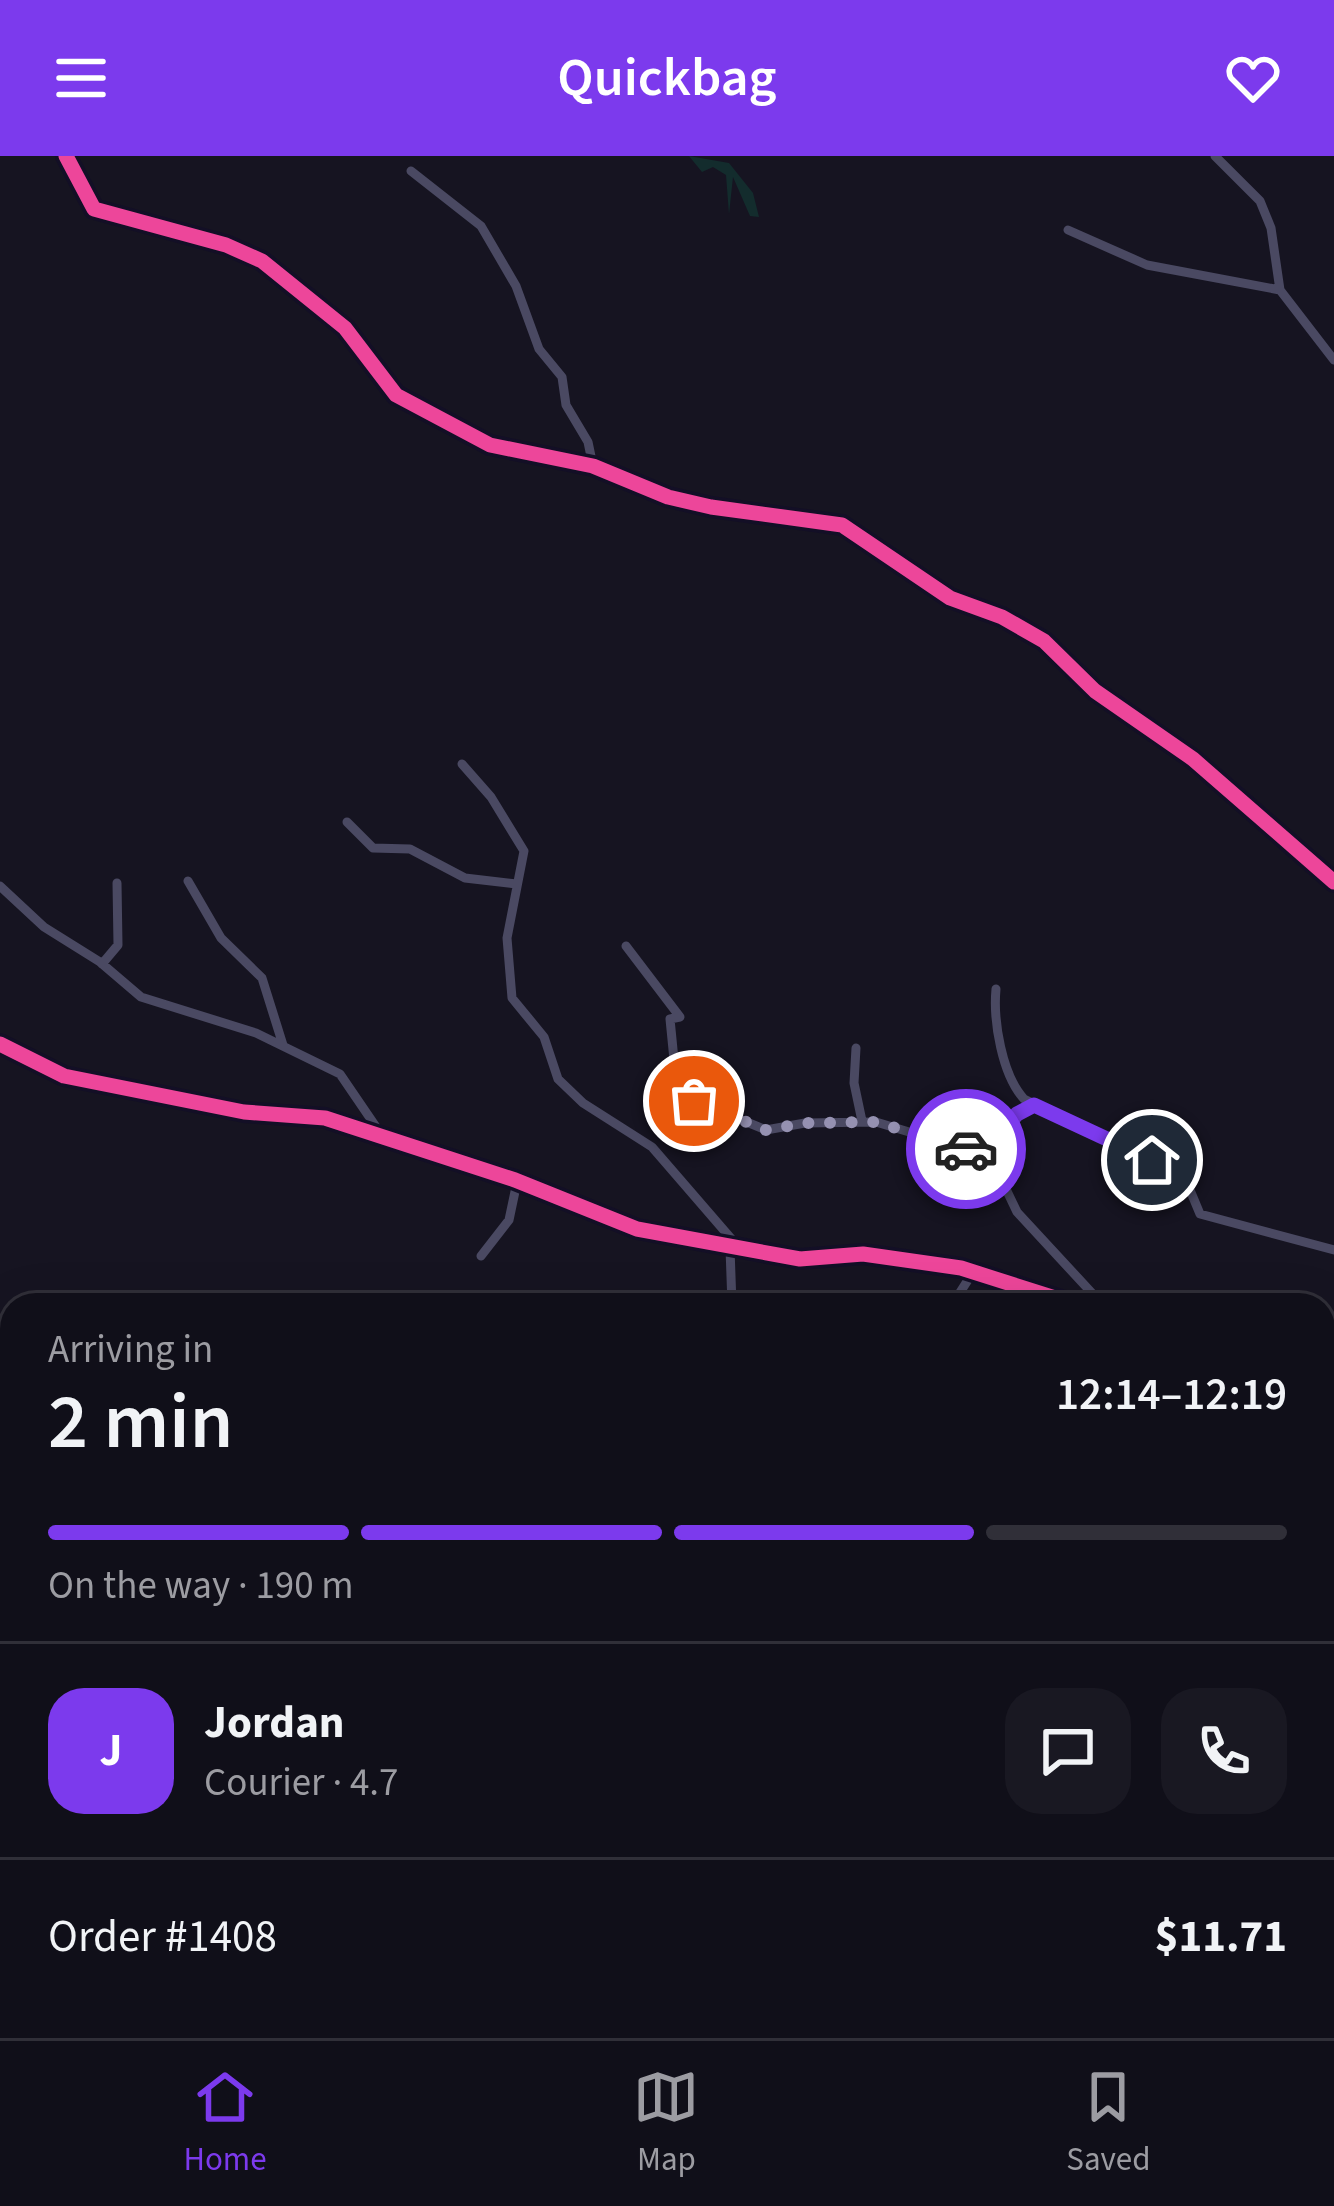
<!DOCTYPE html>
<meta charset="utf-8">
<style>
body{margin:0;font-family:"Source Sans 3",sans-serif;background:#191822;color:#f1f3f6;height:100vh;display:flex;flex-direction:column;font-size:45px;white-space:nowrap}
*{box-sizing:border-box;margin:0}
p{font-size:39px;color:#9c9ca2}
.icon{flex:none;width:66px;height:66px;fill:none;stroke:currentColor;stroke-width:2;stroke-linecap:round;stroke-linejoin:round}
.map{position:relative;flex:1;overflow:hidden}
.panel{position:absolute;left:0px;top:1137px;width:1335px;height:747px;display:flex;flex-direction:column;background:#100f19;border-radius:36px 36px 0 0;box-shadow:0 12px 48px #0002,0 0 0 3px #302f38}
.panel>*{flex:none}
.pin{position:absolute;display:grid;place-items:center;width:102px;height:102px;color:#fff;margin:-51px;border:6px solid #fff;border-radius:50%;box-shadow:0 3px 12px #0007}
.courier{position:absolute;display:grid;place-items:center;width:120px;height:120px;margin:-60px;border:9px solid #7c3aed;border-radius:50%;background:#fff;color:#222;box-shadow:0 3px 15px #0007}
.summary em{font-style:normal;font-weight:600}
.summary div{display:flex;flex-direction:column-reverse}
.summary{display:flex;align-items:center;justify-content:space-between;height:204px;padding:0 48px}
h1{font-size:78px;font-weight:600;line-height:90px}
.bar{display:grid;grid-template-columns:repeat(4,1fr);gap:18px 12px;align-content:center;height:144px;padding:0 48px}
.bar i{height:15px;border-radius:9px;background:#302f38}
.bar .on{background:#7c3aed}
.bar p{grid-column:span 4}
.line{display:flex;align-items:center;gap:30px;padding:0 48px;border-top:3px solid #302f38}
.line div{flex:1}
.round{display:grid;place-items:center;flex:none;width:126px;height:126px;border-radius:36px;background:#191822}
header{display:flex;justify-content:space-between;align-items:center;height:156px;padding:0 48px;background:#7c3aed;color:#fff;font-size:54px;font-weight:600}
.tab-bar{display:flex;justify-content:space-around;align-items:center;height:168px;border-top:3px solid #302f38;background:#100f19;font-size:33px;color:#9c9ca2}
.tab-bar a{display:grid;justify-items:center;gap:6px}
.tab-bar .on{color:#7c3aed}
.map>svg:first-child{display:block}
</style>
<header><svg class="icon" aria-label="menu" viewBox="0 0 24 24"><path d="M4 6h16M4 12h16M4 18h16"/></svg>Quickbag<svg class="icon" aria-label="heart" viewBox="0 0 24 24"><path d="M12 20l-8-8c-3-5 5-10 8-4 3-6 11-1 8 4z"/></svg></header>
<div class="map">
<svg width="1334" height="1882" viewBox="0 0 1334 1882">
<rect width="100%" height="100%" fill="#161421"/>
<path fill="#132c2d" d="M689,0l40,7 24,30 6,24 -9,-1 -17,-39 -4,37 -3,-39 -13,-8 -11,5z"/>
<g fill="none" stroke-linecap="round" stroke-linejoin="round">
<path stroke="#4a4962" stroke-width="9" d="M66,0l28,53 132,36 36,16 83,67 51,67 94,50 103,21 75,31 43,10 131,18 108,73 52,19 42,24 51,50 98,68 141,123
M1215,0l45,45 11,27 9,62 54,70
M411,15l70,55 35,60 23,63 23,28 4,28 22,37 5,24
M1068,74l79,35 133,25
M462,608l29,33 33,54 -17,87 5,60 32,39 14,42 25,24 69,44 89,103
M347,666l26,26 37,1 55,29 51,6
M188,725l33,57 41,40 21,67
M0,730l44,41 56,35 41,35 115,36 84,41 45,66
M626,790l54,71 -10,2 5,51 62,48 29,12 39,-7 71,-1 106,32 15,16 20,42 86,93
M102,808l16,-19 -1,-62
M996,833c-3,32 6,86 28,110l161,79 15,36 134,36
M0,888l64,32 180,36 81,6 190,62 122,49 163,30 63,-5 98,14 116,37
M856,892l-2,35 8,38
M675,914c9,23 28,32 36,52l26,-4
M982,998l35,-41 16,-8
M730,1092l2,57
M481,1100l28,-36 8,-38
M1009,1126l12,23
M952,1149l21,-33
M1323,1226l11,3
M1323,1315l11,13
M1323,1379h11
M0,1413l12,24
M1323,1660l11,-5
M1323,1683l11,23
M314,1872v10
M433,1872v10
M944,1872l6,10
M988,1873l5,9
M198,1882l2,-10"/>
<defs>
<path id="cycleway" d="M66,0l28,53 132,36 36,16 83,67 51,67 94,50 103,21 75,31 43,10 131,18 108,73 52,19 42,24 51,50 98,68 141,123
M0,888l64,32 180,36 81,6 190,62 122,49 163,30 63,-5 98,14 116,37"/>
</defs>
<use href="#cycleway" stroke="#130f26" stroke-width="22"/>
<use href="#cycleway" stroke="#ed469a" stroke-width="15"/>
</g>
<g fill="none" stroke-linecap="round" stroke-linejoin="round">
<path stroke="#9591b1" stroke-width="12" stroke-dasharray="0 21.6" d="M694,945l13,8 4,13 26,-4 29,12 39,-7 71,-1 90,27"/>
<path stroke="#7c3aed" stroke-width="15" d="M966,993l16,5 35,-40 17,-9 118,55"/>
</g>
</svg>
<div class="pin" style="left:694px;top:945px;background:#ea580c"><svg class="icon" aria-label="bag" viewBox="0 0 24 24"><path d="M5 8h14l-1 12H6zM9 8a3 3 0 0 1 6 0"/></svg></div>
<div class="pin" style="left:1152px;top:1004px;background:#1f2937"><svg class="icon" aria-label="home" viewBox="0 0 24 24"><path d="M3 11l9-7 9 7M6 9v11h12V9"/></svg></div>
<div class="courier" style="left:966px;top:993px"><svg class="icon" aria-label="car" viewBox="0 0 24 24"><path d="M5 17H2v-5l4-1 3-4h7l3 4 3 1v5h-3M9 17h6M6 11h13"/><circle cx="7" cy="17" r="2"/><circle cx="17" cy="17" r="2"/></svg></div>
<section class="panel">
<div class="summary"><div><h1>2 min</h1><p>Arriving in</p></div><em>12:14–12:19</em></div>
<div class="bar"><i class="on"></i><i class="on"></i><i class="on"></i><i></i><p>On the way · 190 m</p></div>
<div class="line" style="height:216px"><b class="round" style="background:#7c3aed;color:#fff">J</b><div><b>Jordan</b><p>Courier · 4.7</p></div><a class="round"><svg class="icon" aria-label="chat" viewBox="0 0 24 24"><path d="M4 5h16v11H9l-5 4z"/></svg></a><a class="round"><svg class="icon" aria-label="phone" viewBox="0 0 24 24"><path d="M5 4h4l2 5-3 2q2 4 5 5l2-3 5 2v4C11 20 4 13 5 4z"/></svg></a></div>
<div class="line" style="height:156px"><div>Order #1408</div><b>$11.71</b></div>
</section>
</div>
<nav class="tab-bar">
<a class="on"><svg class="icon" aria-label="home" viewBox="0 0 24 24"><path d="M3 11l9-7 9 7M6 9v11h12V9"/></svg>Home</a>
<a><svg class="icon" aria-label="map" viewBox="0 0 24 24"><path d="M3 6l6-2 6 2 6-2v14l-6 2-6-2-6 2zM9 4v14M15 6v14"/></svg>Map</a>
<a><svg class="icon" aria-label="saved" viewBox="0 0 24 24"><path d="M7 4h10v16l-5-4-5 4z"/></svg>Saved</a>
</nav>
